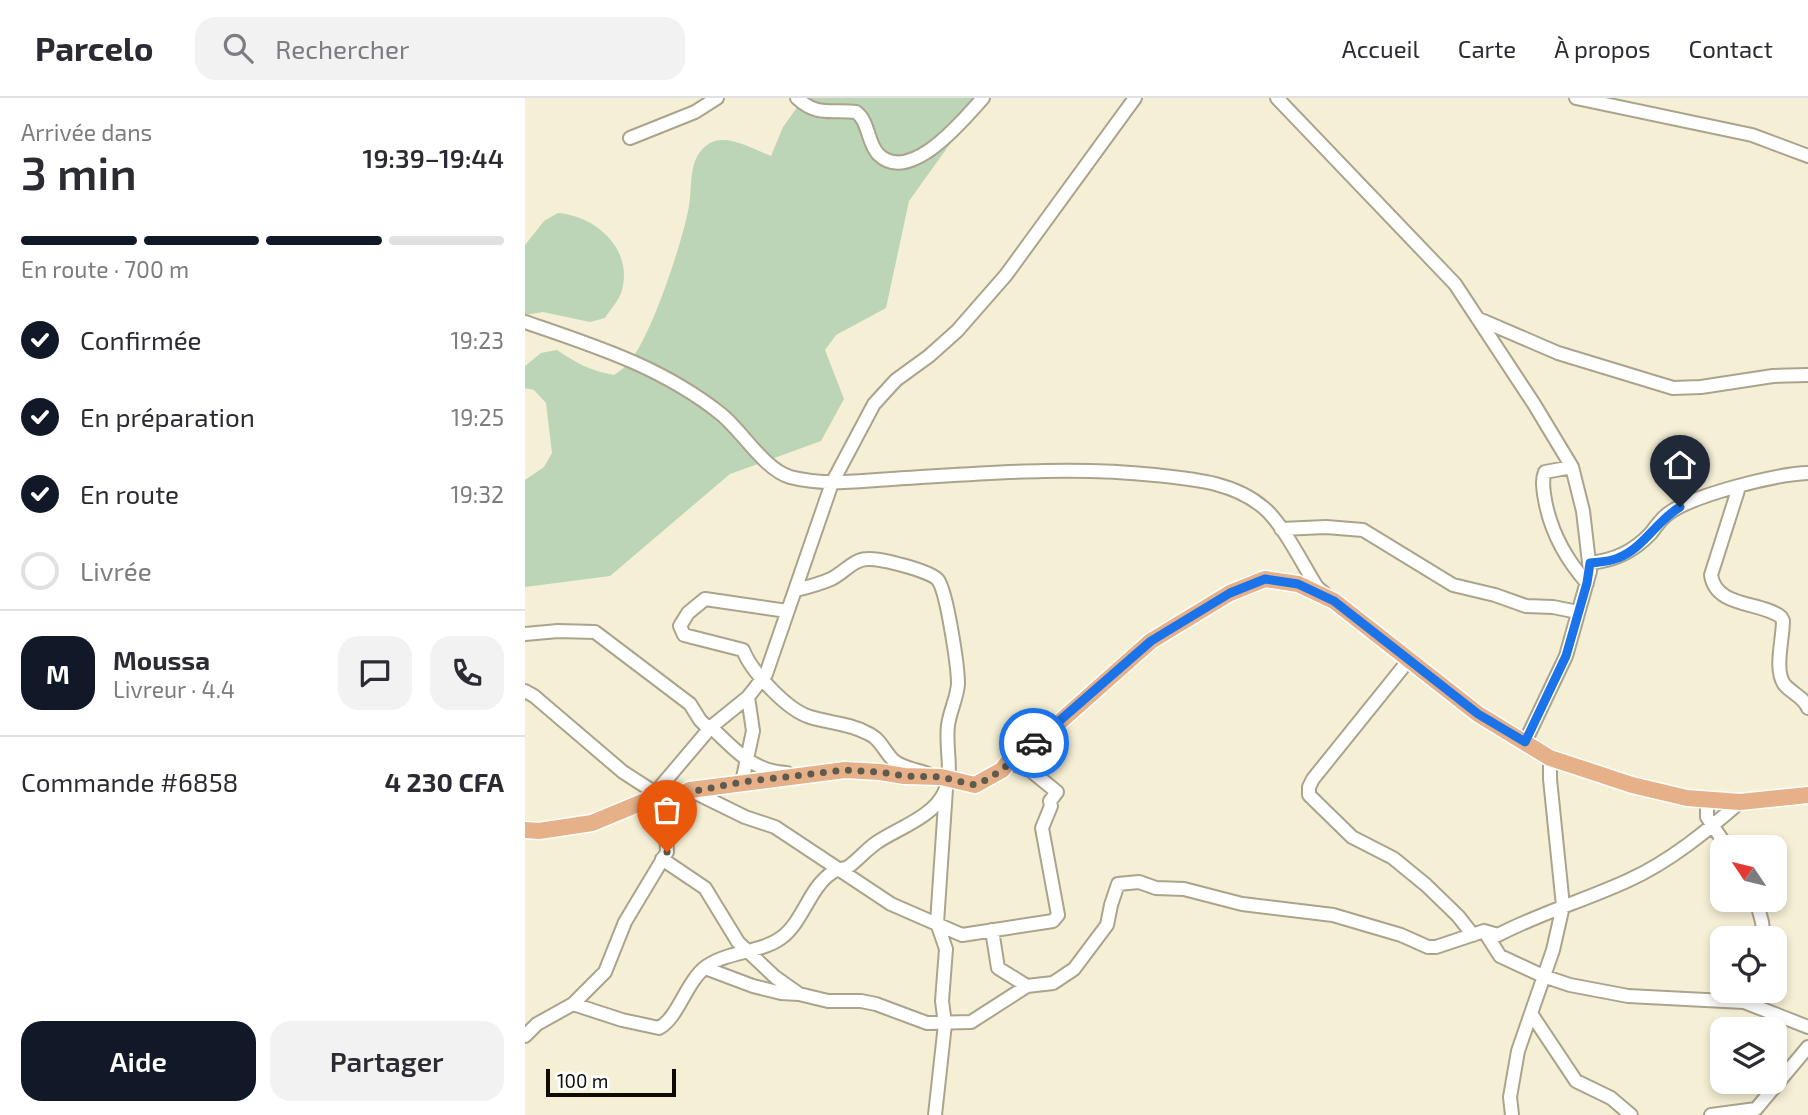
<!DOCTYPE html>
<html lang="fr">
<meta charset="utf-8">
<style>
body{margin:0;font-family:"Exo 2",sans-serif;background:#f2f2f3;color:#2b2b33;height:100vh;display:flex;flex-direction:column;font-size:26px;white-space:nowrap}
*{box-sizing:border-box;margin:0}
p{font-size:23px;color:#7c7c81}
.icon{flex:none;width:38px;height:38px;fill:none;stroke:currentColor;stroke-width:2;stroke-linecap:round;stroke-linejoin:round}
.map{position:relative;flex:1;overflow:hidden}
.panel{display:flex;flex-direction:column;background:#fff;width:525px}
.panel>*{flex:none}
.needle{width:46px;rotate:305deg}
.controls{position:absolute;left:1185px;top:737px;display:grid;gap:14px}
.controls a{display:grid;place-items:center;width:77px;height:77px;border-radius:14px;background:#fff;box-shadow:0 4px 10px #0003;font-size:35px}
.scale{position:absolute;left:21px;bottom:18px;width:130px;box-sizing:border-box;padding-left:7px;border:4px solid #0d0b04;border-top:0;font-size:19px;line-height:24px;white-space:nowrap;color:#0d0b04;-webkit-text-stroke:5px #fff;paint-order:stroke}
.pin{position:absolute;display:grid;place-items:center;width:60px;height:60px;color:#fff;margin:-72px -30px;border-radius:50% 50% 50% 0;rotate:-45deg;box-shadow:0 0 7px #0007}
.pin .icon{rotate:45deg}
.courier{position:absolute;display:grid;place-items:center;width:70px;height:70px;margin:-35px;border:5px solid #1a73e8;border-radius:50%;background:#fff;color:#222;box-shadow:0 2px 9px #0007}
.headline em{font-style:normal;font-weight:600}
.headline div{display:flex;flex-direction:column-reverse}
.headline{display:flex;align-items:center;justify-content:space-between;height:119px;padding:0 21px}
h1{font-size:46px;font-weight:600;line-height:52px}
.bar{display:grid;grid-template-columns:repeat(4,1fr);gap:10px 7px;align-content:center;height:84px;padding:0 21px}
.bar i{height:9px;border-radius:5px;background:#e1e1e2}
.bar .current{background:#111827}
.bar p{grid-column:span 4}
.line{display:flex;align-items:center;gap:18px;padding:0 21px;border-top:2px solid #e1e1e2}
.line div{flex:1}
.round{display:grid;place-items:center;flex:none;width:74px;height:74px;border-radius:21px;background:#f2f2f3}
ol{padding:0 21px;list-style:none}
li{display:flex;align-items:center;gap:21px;height:77px}
li p{margin-inline-start:auto}
li .icon{padding:7px;border-radius:50%;background:#111827;color:#fff;stroke-width:4}
li:last-child{color:#7c7c81}
li i{width:38px;height:38px;border:4px solid #e1e1e2;border-radius:50%}
.primary-button{display:flex;gap:14px;margin-top:auto;padding:14px 21px}
.primary-button a{flex:1;height:80px;border-radius:21px;background:#111827;color:#fff;font-size:28px;font-weight:600;line-height:80px;text-align:center}
.primary-button a+a{background:#f2f2f3;color:#2b2b33}
header{display:flex;align-items:center;gap:42px;box-sizing:border-box;height:98px;padding:0 35px;background:#fff;border-bottom:2px solid #e1e1e2}
header strong{font-size:33px}
nav{display:flex;gap:38px;margin-inline-start:auto;font-size:24px}
.search{width:490px;height:63px;background:#f2f2f3;display:flex;align-items:center;gap:18px;box-sizing:border-box;padding:0 24px;border-radius:21px;color:#7c7c81;font-size:26px}
main{display:flex;flex:1;min-height:0}
.map>svg:first-child{display:block}
</style>
<header>
<strong>Parcelo</strong>
<div class="search"><svg class="icon" aria-label="search" viewBox="0 0 24 24"><circle cx="10" cy="10" r="6"/><path d="M15 15l6 6"/></svg>Rechercher</div>
<nav><a>Accueil</a><a>Carte</a><a>À propos</a><a>Contact</a></nav>
</header>
<main>
<section class="panel">
<div class="headline"><div><h1>3 min</h1><p>Arrivée dans</p></div><em>19:39–19:44</em></div>
<div class="bar"><i class="current"></i><i class="current"></i><i class="current"></i><i></i><p>En route · 700 m</p></div>
<ol>
<li><svg class="icon" aria-label="check" viewBox="0 0 24 24"><path d="M5 12l5 5 9-10"/></svg>Confirmée<p>19:23</p></li>
<li><svg class="icon" aria-label="check" viewBox="0 0 24 24"><path d="M5 12l5 5 9-10"/></svg>En préparation<p>19:25</p></li>
<li><svg class="icon" aria-label="check" viewBox="0 0 24 24"><path d="M5 12l5 5 9-10"/></svg>En route<p>19:32</p></li>
<li><i></i>Livrée</li>
</ol>
<div class="line" style="height:126px"><b class="round" style="background:#111827;color:#fff">M</b><div><b>Moussa</b><p>Livreur · 4.4</p></div><a class="round"><svg class="icon" aria-label="chat" viewBox="0 0 24 24"><path d="M4 5h16v11H9l-5 4z"/></svg></a><a class="round"><svg class="icon" aria-label="phone" viewBox="0 0 24 24"><path d="M5 4h4l2 5-3 2q2 4 5 5l2-3 5 2v4C11 20 4 13 5 4z"/></svg></a></div>
<div class="line" style="height:91px"><div>Commande #6858</div><b>4 230 CFA</b></div>
<div class="primary-button"><a>Aide</a><a>Partager</a></div>
</section>
<div class="map">
<svg width="1283" height="1017" viewBox="0 0 1283 1017">
<rect width="100%" height="100%" fill="#f5efd5"/>
<path fill="#bbd5b6" d="M277,0h181l-74,103 -23,107 -50,27 -11,15 19,49 -23,42 -91,33 -120,102 -85,11v-107l19,-13 8,-14 -6,-50 -12,-13 -9,-2v-22l16,-13 16,-3c19,13 34,21 57,25 4,-3 9,-6 13,-10 23,-24 56,-124 62,-159 4,-22 -2,-49 21,-63 17,-10 45,7 61,13l12,-29 18,-25z
M33,115c38,3 75,36 64,77 -2,9 -12,20 -17,28l-15,4 -47,-10 -18,3v-70l19,-24z"/>
<g fill="none" stroke-linecap="round" stroke-linejoin="round">
<defs>
<path id="minor" d="M272,0c20,19 34,11 59,14 13,9 11,30 22,42 32,32 86,-35 105,-56
M752,0l178,186 79,120 38,63 11,44 7,60 -24,85 -41,86
M1051,0l176,37 56,21
M105,40l65,-26 22,-14
M954,221l79,34 115,35 28,-1 72,-11 35,-1
M0,224c70,24 137,45 196,92 22,18 43,55 69,63 38,10 78,3 116,1 83,-5 166,-12 249,-3 38,4 79,7 109,33 19,16 39,57 53,79l7,6
M1047,369l-27,5c-3,7 -2,14 -1,22 5,35 20,63 43,89
M1214,389l-28,88c5,33 49,26 70,42l2,4c0,18 -9,48 1,63 7,9 20,13 24,24
M756,431l45,-2 37,3 90,55 42,10 31,11 27,1 25,5
M1065,465c25,-3 43,-11 61,-30 5,-7 11,-15 18,-20 25,-18 107,-39 139,-40
M262,513l-82,-12 -17,14 -8,13 4,9 59,15c8,21 44,60 67,67 19,6 39,6 57,16 13,5 17,18 26,27 8,8 25,10 35,14
M0,536l33,-3 37,1 95,72 10,16 5,5 6,2c23,22 42,45 76,46
M883,563l-95,118 -4,8v8l43,42 41,21 33,27 32,31 15,19
M0,593l9,5 89,76 31,20
M217,684l11,-51 -5,-34
M165,692l55,27 30,10 116,77 71,31 91,-14 5,-6 -16,-87 9,-22 -1,-5 7,-9 -27,-22 -22,-8
M125,701l61,-72 37,-30 18,-23 66,-191 42,-79 22,-24 33,-24 28,-25 49,-56 129,-177
M1182,703v16l20,30
M137,761l43,29 33,54 37,35 24,17
M1231,802l6,22 2,16
M467,832l6,38 29,18
M959,833l16,25 43,20 27,9 58,11 116,6 64,25
M180,870l48,18 28,7 18,1 29,7h33l15,3 51,19 44,-1 56,-36 26,-3 21,-14 33,-44 4,-20 7,-21 21,-2 17,6 28,1 58,15 91,11 68,20 27,12h8l48,-16 14,4c42,-22 88,-35 131,-55 40,-18 78,-49 111,-78
M1219,904l9,-3 5,-9
M48,906l49,16 37,8c20,-11 27,-47 48,-62 22,-15 53,-13 74,-28 23,-17 28,-51 52,-66 5,-4 9,-2 15,-5 10,-7 18,-17 28,-24 20,-14 57,-26 68,-50 10,-21 1,-45 4,-68 2,-14 9,-27 10,-41 0,-17 -11,-92 -20,-104 -7,-9 -58,-22 -70,-21 -15,0 -24,14 -37,20 -11,5 -23,8 -35,11
M1007,917l44,66 35,17 20,17
M0,938l12,-12 36,-20 32,-32 20,-50 42,-70 -1,-23 -12,-30
M410,1017l10,-91 -3,-23 4,-52 -9,-26 9,-134
M987,1017l-2,-18 8,-46 35,-101 10,-44 -13,-127v-21
M1186,1017l45,-6 52,-62"/>
<path id="major" d="M0,732l14,1 53,-8 58,-24 34,-6 6,-3 155,-20 35,2 24,4 37,1 34,8 27,-15 6,-8 37,-27 106,-94 79,-48 35,-14 33,5 36,17 144,113 72,44 82,27 55,13 53,4 68,-7"/>
</defs>
<use href="#minor" stroke="#aaa48c" stroke-width="16"/>
<use href="#major" stroke="#fff" stroke-width="19"/>
<use href="#minor" stroke="#fff" stroke-width="12"/>
<use href="#major" stroke="#e6b088" stroke-width="16"/>
</g>
<g fill="none" stroke-linecap="round" stroke-linejoin="round">
<path stroke="#5e5b4d" stroke-width="7" stroke-dasharray="0 12.6" d="M142,754l-1,-22 -12,-31 88,-17 103,-12 35,2 24,4 37,1 34,8c23,-9 40,-27 59,-42"/>
<path stroke="#1a73e8" stroke-width="9" d="M509,645l117,-102 79,-48 35,-14 33,5 36,17 144,113 47,28 41,-86 21,-73 3,-20c9,-1 19,-1 28,-5 26,-10 39,-38 62,-51"/>
</g>
</svg>
<div class="controls">
<a><svg class="needle" viewBox="-14 -14 28 28"><path d="M0-13l5 13h-10z" fill="#e53935"/><path d="M0 13l5-13h-10z" fill="#7c7c81"/></svg></a>
<a><svg class="icon" aria-label="locate" viewBox="0 0 24 24"><circle cx="12" cy="12" r="6"/><path d="M12 2v4M12 18v4M2 12h4M18 12h4"/></svg></a>
<a><svg class="icon" aria-label="layers" viewBox="0 0 24 24"><path d="M12 4l9 5-9 5-9-5zM3 14l9 5 9-5"/></svg></a>
</div>
<div class="scale">100 m</div>
<div class="pin" style="left:142px;top:754px;background:#ea580c"><svg class="icon" aria-label="bag" viewBox="0 0 24 24"><path d="M5 8h14l-1 12H6zM9 8a3 3 0 0 1 6 0"/></svg></div>
<div class="pin" style="left:1155px;top:409px;background:#1f2937"><svg class="icon" aria-label="home" viewBox="0 0 24 24"><path d="M3 11l9-7 9 7M6 9v11h12V9"/></svg></div>
<div class="courier" style="left:509px;top:645px"><svg class="icon" aria-label="car" viewBox="0 0 24 24"><path d="M5 17H2v-5l4-1 3-4h7l3 4 3 1v5h-3M9 17h6M6 11h13"/><circle cx="7" cy="17" r="2"/><circle cx="17" cy="17" r="2"/></svg></div>
</div>
</main>
